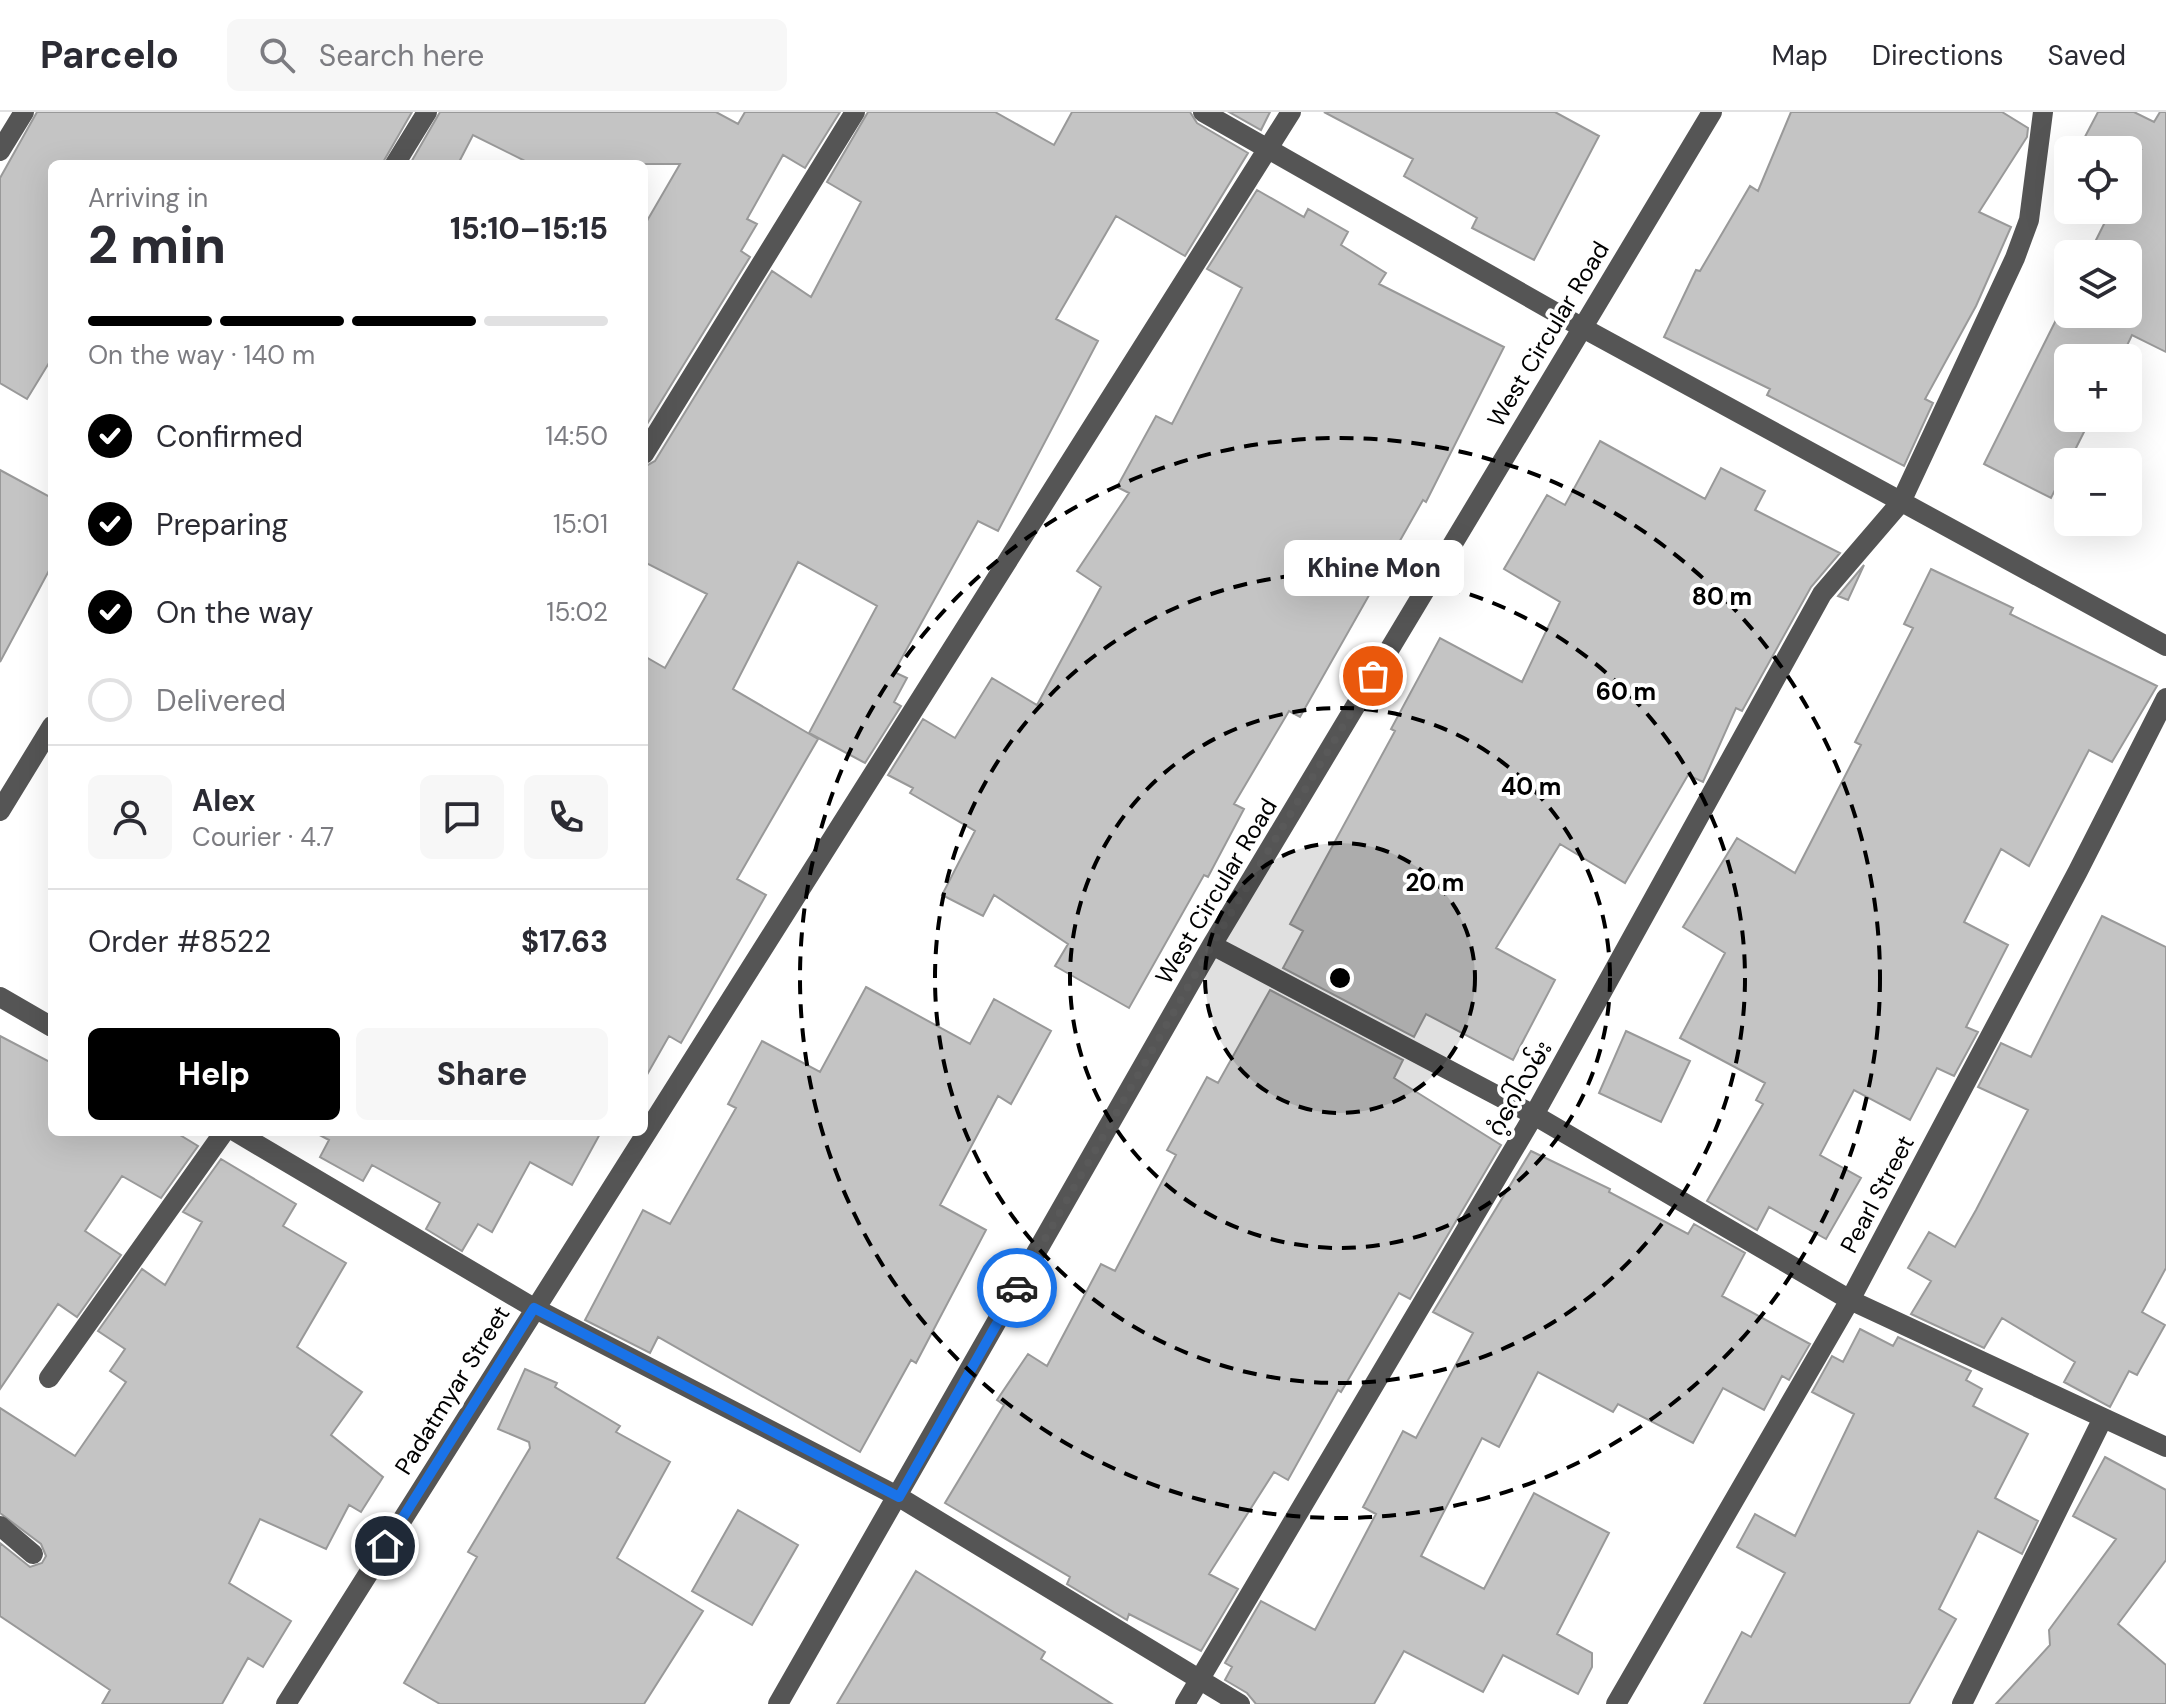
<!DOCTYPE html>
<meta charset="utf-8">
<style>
body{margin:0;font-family:"DM Sans","Noto Sans Myanmar",sans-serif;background:#f7f7f7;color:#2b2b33;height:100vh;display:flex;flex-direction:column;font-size:30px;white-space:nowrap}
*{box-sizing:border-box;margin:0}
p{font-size:26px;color:#7c7c81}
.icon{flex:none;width:44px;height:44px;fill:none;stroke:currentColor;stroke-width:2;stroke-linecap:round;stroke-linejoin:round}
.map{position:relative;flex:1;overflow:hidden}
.details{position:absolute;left:48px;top:48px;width:600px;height:976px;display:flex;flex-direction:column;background:#fff;border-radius:12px;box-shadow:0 8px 32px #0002}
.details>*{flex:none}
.fabs{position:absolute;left:2054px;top:24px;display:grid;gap:16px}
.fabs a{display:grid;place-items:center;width:88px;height:88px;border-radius:12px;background:#fff;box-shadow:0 8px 32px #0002;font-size:40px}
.pin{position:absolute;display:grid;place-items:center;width:68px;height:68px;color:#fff;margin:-34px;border:4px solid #fff;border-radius:50%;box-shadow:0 2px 8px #0007}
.courier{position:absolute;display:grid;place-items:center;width:80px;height:80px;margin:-40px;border:6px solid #1a73e8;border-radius:50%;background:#fff;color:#222;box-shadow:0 2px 10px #0007}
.bubble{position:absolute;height:56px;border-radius:12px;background:#fff;box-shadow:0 8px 32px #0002;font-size:26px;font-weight:800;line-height:56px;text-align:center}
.head em{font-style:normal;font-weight:800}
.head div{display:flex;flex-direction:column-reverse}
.head{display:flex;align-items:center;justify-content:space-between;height:136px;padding:0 40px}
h1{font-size:52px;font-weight:800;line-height:60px}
.bar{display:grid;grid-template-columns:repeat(4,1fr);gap:12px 8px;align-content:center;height:96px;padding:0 40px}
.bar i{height:10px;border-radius:6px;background:#e1e1e2}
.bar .selected{background:#000}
.bar p{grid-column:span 4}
.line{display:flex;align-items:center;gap:20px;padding:0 40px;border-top:2px solid #e1e1e2}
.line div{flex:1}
.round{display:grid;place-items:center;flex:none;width:84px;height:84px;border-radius:12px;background:#f7f7f7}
ol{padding:0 40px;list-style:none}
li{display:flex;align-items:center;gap:24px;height:88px}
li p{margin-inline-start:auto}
li .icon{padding:8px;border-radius:50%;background:#000;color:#fff;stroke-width:4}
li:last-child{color:#7c7c81}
li i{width:44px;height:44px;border:4px solid #e1e1e2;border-radius:50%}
.action{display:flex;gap:16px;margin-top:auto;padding:16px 40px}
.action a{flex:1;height:92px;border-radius:12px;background:#000;color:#fff;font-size:32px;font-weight:800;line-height:92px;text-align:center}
.action a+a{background:#f7f7f7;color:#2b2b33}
header{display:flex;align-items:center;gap:48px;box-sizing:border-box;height:112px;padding:0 40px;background:#fff;border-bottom:2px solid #e1e1e2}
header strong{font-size:38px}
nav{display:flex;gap:44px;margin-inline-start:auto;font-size:28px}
.search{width:560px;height:72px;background:#f7f7f7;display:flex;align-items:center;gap:20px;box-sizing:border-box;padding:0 28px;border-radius:12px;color:#7c7c81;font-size:30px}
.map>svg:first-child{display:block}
</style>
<header>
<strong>Parcelo</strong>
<div class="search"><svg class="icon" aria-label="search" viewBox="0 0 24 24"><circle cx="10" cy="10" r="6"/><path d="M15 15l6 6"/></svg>Search here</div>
<nav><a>Map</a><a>Directions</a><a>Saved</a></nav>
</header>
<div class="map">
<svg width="2166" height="1592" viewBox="0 0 2166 1592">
<rect width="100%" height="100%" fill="#fff"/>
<path fill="#c4c4c4" stroke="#999" stroke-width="2" d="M37,0h375l-30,52h-330v194l-25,41 -27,-16v-205z
M440,0h276l22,12 7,-12h95l-35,56 -22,-13 -36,64 10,5 -16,27 9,6 -106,172v-203l36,-62h-149l-58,-29 -15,29h-48z
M868,0h127l59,33 18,-33h118l7,11 51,30 -63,103 -69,-40 -60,103 42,22 -100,190 -20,-10 -84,151 13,6 -13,24 7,4 -36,57 -56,-30 68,-127 -79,-44 -65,127 85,50 -81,140 29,16 -85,148 -12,-7 -25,44v-424l21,12 42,-74 -63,-32v-95l11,-6 117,-190 39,26 50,-95 -34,-20z
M1229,0h41l-9,18z
M1324,0h231l44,24 -65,124 -62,-32 5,-10 -73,-42 9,-17z
M1791,0h211l26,16 -1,9 -48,75 32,15 -35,79 -51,93 8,4 -29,63 -137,-71 3,-6 -106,-52 32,-67 4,1 50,-85 8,5z
M2098,0h36l20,10 6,-10h6v240l-34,-17 -11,23h-53v60h23l-40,80 -67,-34 84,-168v18h60v-60h-39l22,-44h17v-35l13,-25h-63z
M1257,78l47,27 4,-8 40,23 -7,13 45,28 -7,11 125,63 -78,155 -3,-2 -123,217 -11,-6 -55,93 10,5 -36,68 -4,-2 -75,133 -74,-42 13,-22 -74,-49 -11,21 -41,-21 33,-64 -65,-38 3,-5 -25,-13 35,-56 32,19 37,-60 45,27 64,-118 -24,-16 52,-78 -12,-6 39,-71 16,8 70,-136 -35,-19z
M1600,329l105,58 16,-31 44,23 -10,19 85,43 -29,34 -69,124 -6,-3 -33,74 -15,-7 -63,108 -65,-39 -64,104 59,32 -42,80 -87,-46 -12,23 -131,-69 20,-37 -13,-7 105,-193 -4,-2 49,-91 82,44 38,-80 -56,-33 43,-74 18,10z
M0,358l52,28v67l-52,97z
M1864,453l-16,35 -10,-4z
M1931,457l82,39 -3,6 147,72 -45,76 -23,-12 -60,116 -28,-17 -37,73 44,23 -42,82 12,5 -24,44 -17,-8 -27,52 -56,-30 -34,65 41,23 -35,61 -57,-32 -12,23 -50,-29 56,-97 -7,-4 9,-17 -85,-45 45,-85 -42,-26 54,-89 58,35 66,-128 -6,-3 58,-114 -9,-4z
M2102,804l64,31v321l-24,44 23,13 -28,50 -8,-4 -19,36 -46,-25 11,-20 -73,-44 -18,30 -73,-34 20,-33 -23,-13 21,-36 26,15 21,-37 52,-100 -50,-23 23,-44 30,14z
M866,875l104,57 24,-45 57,32 -40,73 -13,-8 -58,109 46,25 -70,133 -5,-3 -51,92 -202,-115 -8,16 -65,-33 58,-110 27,14 66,-116 -8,-4 34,-63 58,31z
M1270,878l133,70 -9,18 107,67 -91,154 -11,-6 -58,99 -3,-2 -50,90 -14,-8 -65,102 29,15 -37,62 -72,-37 -2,6 -60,-36 3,-7 -125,-74 59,-98 -7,-5 31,-46 19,12 54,-102 14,7 61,-116 -9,-5 40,-73 11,6z
M1626,919l64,30 -29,61 -62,-29z
M0,924l52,27v69h123l23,14 -37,52 -39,-22 -37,55 36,24 -44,62 -19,-13 -58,85z
M314,1020h287l-29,53 -42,-23 -38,70 -14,-8 -16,27 -36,-22 14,-26 -68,-38 -9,16 -43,-24 9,-17z
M1531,1039l79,38 -1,3 79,42 6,-10 51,29 -23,43 88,48 -21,36 -7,-4 -18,34 -41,-22 -30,55 -75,-39 -5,8 -75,-40 -39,75 -17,-9 -61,118 63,33 50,-96 75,40 -52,101 35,19v14l-14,27 -75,-39 -20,37 -79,-41 -30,53h-118l-9,-11 -22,-13 7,-13 -7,-4 36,-62 54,29 61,-116 -13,-7 40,-76 13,7 57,-105 -40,-21z
M221,1047l75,45 -13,22 63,37 -49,84 65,45 -31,43 52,42 -22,35 -12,-7 -23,44 -66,-30 -31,64 62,38 -28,46 -15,-9 -26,46h-120l8,-14 -110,-74v-73l30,24 12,-4 4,-7 -5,-12 -41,-31v-105l75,48 51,-74 -16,-11 15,-22 -27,-18 44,-62 23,16 37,-63 -19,-10z
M1860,1217l33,17 5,-9 73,34 -5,9 16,9 -9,17 55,28 -33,64 43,23 -16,33 -44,-23 -39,78 17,10 -47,85h-205l38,-72 9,5 34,-64 -48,-26 18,-33 40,22 59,-122 -42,-22 20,-36 11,6z
M525,1257l32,14 -2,4 65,39 -4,6 54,30 -53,96 86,53 -59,93h-204l-36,-21 73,-126 -9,-5 62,-104 -1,-6 -31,-13z
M2105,1345l61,33v70l-48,64 48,41v39h-170l54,-59 -1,-15 67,-91 -43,-23z
M738,1398l60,35 -46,80 -60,-34z
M916,1459l129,81 -4,7 71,45h-275z"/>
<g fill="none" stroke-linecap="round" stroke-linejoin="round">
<path stroke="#555" stroke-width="20" d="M1203,0l380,216 583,318
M0,39l24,-39
M395,52l32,-52
M644,342l211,-342
M0,699l52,-85
M1212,833l322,170 316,185 316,147
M0,885l52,30
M236,1020l298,176 365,189 341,207
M49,1266l175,-246
M0,1414l33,28
M286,1592l1005,-1592
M778,1592l434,-759 500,-833
M1185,1592l349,-589 288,-521 79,-92 114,-244 14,-38 14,-108
M1616,1592l234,-404 228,-429 88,-173
M1962,1592l141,-286"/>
</g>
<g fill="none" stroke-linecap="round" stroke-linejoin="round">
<path stroke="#595959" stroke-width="8" stroke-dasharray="0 14.4" d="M1017,1176l195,-343 161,-269"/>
<path stroke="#1a73e8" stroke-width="10" d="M385,1434l149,-238 365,189 118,-209"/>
</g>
<circle cx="1340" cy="866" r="135" fill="#000" fill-opacity=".12"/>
<g fill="none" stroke="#000" stroke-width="4" stroke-dasharray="14 10">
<circle cx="1340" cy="866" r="135"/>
<circle cx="1340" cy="866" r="270"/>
<circle cx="1340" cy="866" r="405"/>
<circle cx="1340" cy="866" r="540"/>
</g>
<g text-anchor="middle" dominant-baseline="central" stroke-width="8" stroke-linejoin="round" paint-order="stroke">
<g font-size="24" fill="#000" stroke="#fff">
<text transform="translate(1548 222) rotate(-59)">West Circular Road</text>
<text transform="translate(1216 779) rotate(-59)">West Circular Road</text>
<text transform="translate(1519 976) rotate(-60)">ဂံ့ဂေါ်လမ်း</text>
<text transform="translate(1877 1082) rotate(-62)">Pearl Street</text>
<text transform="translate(452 1278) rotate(-58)">Padatmyar Street</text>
</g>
</g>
<circle cx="1340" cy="866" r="12" fill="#000" stroke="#fff" stroke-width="4"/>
<g font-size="24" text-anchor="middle" font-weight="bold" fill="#000" stroke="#fff" stroke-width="8" stroke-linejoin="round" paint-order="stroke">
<text x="1722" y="493">80 m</text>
<text x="1626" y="588">60 m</text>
<text x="1531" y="683">40 m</text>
<text x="1435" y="779">20 m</text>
</g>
</svg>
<div class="fabs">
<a><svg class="icon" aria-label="locate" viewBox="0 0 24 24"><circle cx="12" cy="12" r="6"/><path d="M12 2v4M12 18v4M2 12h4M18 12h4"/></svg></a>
<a><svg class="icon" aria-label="layers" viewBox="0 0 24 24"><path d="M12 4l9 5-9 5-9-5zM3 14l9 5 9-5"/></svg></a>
<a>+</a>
<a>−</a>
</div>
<div class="pin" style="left:1373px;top:564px;background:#ea580c"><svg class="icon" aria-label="bag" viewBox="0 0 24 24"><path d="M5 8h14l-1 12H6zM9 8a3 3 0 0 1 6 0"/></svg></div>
<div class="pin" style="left:385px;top:1434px;background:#1f2937"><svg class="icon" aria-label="home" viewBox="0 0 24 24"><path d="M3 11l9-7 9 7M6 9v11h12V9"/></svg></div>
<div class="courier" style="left:1017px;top:1176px"><svg class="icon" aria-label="car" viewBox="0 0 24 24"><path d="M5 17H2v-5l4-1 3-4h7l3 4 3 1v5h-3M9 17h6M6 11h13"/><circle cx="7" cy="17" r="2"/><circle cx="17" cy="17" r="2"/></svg></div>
<div class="bubble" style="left:1284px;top:428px;width:180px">Khine Mon</div>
<section class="details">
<div class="head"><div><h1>2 min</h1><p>Arriving in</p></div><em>15:10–15:15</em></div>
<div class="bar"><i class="selected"></i><i class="selected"></i><i class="selected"></i><i></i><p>On the way · 140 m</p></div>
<ol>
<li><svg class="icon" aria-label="check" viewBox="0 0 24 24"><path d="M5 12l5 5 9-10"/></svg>Confirmed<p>14:50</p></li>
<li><svg class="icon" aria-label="check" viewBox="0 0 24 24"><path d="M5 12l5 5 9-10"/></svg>Preparing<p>15:01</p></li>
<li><svg class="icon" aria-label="check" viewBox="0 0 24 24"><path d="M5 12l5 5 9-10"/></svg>On the way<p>15:02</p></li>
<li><i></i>Delivered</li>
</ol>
<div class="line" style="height:144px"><a class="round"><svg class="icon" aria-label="person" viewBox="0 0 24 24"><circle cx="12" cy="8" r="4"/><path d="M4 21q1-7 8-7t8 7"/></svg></a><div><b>Alex</b><p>Courier · 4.7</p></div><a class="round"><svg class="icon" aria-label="chat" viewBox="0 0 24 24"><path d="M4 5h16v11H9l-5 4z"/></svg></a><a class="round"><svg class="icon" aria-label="phone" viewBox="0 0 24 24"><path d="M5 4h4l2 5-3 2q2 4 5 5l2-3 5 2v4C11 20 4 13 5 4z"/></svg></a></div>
<div class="line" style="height:104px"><div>Order #8522</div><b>$17.63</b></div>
<div class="action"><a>Help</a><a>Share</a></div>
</section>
</div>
